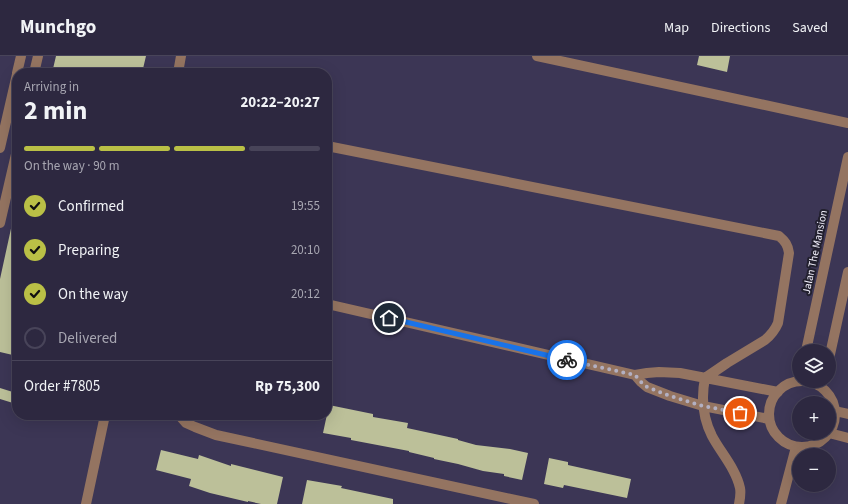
<!DOCTYPE html>
<meta charset="utf-8">
<style>
body{margin:0;font-family:"Source Sans 3",sans-serif;background:#39344b;color:#f1f3f6;height:100vh;display:flex;flex-direction:column;font-size:15px;white-space:nowrap}
*{box-sizing:border-box;margin:0}
p{font-size:13px;color:#a7a6b1}
.icon{flex:none;width:22px;height:22px;fill:none;stroke:currentColor;stroke-width:2;stroke-linecap:round;stroke-linejoin:round}
.map{position:relative;flex:1;overflow:hidden}
.panel{position:absolute;left:12px;top:12px;width:320px;height:352px;display:flex;flex-direction:column;background:#2d2840;border-radius:16px;box-shadow:0 4px 16px #0002,0 0 0 1px #484459}
.panel>*{flex:none}
.tools{position:absolute;left:792px;top:288px;display:grid;gap:8px}
.tools a{display:grid;place-items:center;width:44px;height:44px;border-radius:50%;background:#2d2840;box-shadow:0 4px 16px #0002,0 0 0 1px #484459;font-size:20px}
.pin{position:absolute;display:grid;place-items:center;width:34px;height:34px;color:#fff;margin:-17px;border:2px solid #fff;border-radius:50%;box-shadow:0 1px 4px #0007}
.courier{position:absolute;display:grid;place-items:center;width:40px;height:40px;margin:-20px;border:3px solid #1a73e8;border-radius:50%;background:#fff;color:#222;box-shadow:0 1px 5px #0007}
.headline em{font-style:normal;font-weight:700}
.headline div{display:flex;flex-direction:column-reverse}
.headline{display:flex;align-items:center;justify-content:space-between;height:68px;padding:0 12px}
h1{font-size:26px;font-weight:700;line-height:30px}
.bar{display:grid;grid-template-columns:repeat(4,1fr);gap:6px 4px;align-content:center;height:48px;padding:0 12px}
.bar i{height:5px;border-radius:3px;background:#484459}
.bar .selected{background:#bac046}
.bar p{grid-column:span 4}
.line{display:flex;align-items:center;gap:10px;padding:0 12px;border-top:1px solid #484459}
.line div{flex:1}
ol{padding:0 12px;list-style:none}
li{display:flex;align-items:center;gap:12px;height:44px}
li p{margin-inline-start:auto}
li .icon{padding:4px;border-radius:50%;background:#bac046;color:#111;stroke-width:4}
li:last-child{color:#a7a6b1}
li i{width:22px;height:22px;border:2px solid #484459;border-radius:50%}
header{display:flex;align-items:center;gap:24px;box-sizing:border-box;height:56px;padding:0 20px;background:#2d2840;border-bottom:1px solid #484459}
header strong{font-size:19px}
nav{display:flex;gap:22px;margin-inline-start:auto;font-size:14px}
.map>svg:first-child{display:block}
</style>
<header>
<strong>Munchgo</strong>
<nav><a>Map</a><a>Directions</a><a>Saved</a></nav>
</header>
<div class="map">
<svg width="848" height="448" viewBox="0 0 848 448">
<rect width="100%" height="100%" fill="#3c3655"/>
<path fill="#bcc099" d="M56,0h90l-4,17h-90z
M699,0h31l-3,16 -30,-7z
M12,168h5v132l-17,-4v-73z
M0,332l16,5 -3,10 -13,-4z
M329,349l44,9v3l35,6 -1,5 51,11v1l18,5 34,4 18,4 -6,27 -18,-4v-2l-21,-3 -25,-7 -24,-5v-1l-25,-6v-1l-58,-11v-2l-28,-5z
M161,394l37,9 1,-4 32,11v-2l52,13 -6,27h-16l-13,-3v1l-38,-9 -21,-7 2,-7 -35,-9z
M549,402l19,4v3l63,14 -4,19 -63,-13 -1,3 -19,-4z
M307,424l35,6 -1,2 52,11v5h-91z"/>
<g fill="none" stroke-linecap="round" stroke-linejoin="round">
<path stroke="#947461" stroke-width="10" d="M537,0l311,67
M17,17l4,-17
M34,17l4,-17
M178,17l3,-17
M327,90l452,90c6,5 9,9 10,17l-11,70c-3,7 -7,12 -13,17l-38,23 -22,15c-4,20 -2,40 7,58 9,17 24,33 28,52 1,5 0,11 -1,16
M0,92l17,-74
M0,167l17,-73
M327,248l308,71
M806,295l42,-194
M829,303l19,-87
M769 358a33 33 0 1 1 66 0a33 33 0 1 1-66 0Z
M835,355l13,3
M179,359l7,8 9,4 21,8 318,69
M769,363l-66,-13 -33,-10 -23,-9 -6,-5 -6,-7 12,-2 12,-1 21,1 98,19
M829,377l19,5
M86,448l19,-89
M781,448l15,-57"/>
</g>
<g fill="none" stroke-linecap="round" stroke-linejoin="round">
<path stroke="#b3b0c2" stroke-width="4" stroke-dasharray="0 7.2" d="M567,304l68,15 6,7 6,5 23,9 33,10 37,7"/>
<path stroke="#1a73e8" stroke-width="5" d="M389,262l178,42"/>
</g>
<g text-anchor="middle" dominant-baseline="central" stroke-width="4" stroke-linejoin="round" paint-order="stroke">
<g font-size="11" fill="#f3f1fd" stroke="#22202e">
<text transform="translate(815 196) rotate(-78)">Jalan The Mansion</text>
</g>
</g>
</svg>
<div class="tools">
<a><svg class="icon" aria-label="layers" viewBox="0 0 24 24"><path d="M12 4l9 5-9 5-9-5zM3 14l9 5 9-5"/></svg></a>
<a>+</a>
<a>−</a>
</div>
<div class="pin" style="left:740px;top:357px;background:#ea580c"><svg class="icon" aria-label="bag" viewBox="0 0 24 24"><path d="M5 8h14l-1 12H6zM9 8a3 3 0 0 1 6 0"/></svg></div>
<div class="pin" style="left:389px;top:262px;background:#1f2937"><svg class="icon" aria-label="home" viewBox="0 0 24 24"><path d="M3 11l9-7 9 7M6 9v11h12V9"/></svg></div>
<div class="courier" style="left:567px;top:304px"><svg class="icon" aria-label="bike" viewBox="0 0 24 24"><circle cx="6" cy="16" r="4"/><circle cx="18" cy="16" r="4"/><path d="M6 16l4-8h5l3 8M10 8l3 8H6M13 5h3"/></svg></div>
<section class="panel">
<div class="headline"><div><h1>2 min</h1><p>Arriving in</p></div><em>20:22–20:27</em></div>
<div class="bar"><i class="selected"></i><i class="selected"></i><i class="selected"></i><i></i><p>On the way · 90 m</p></div>
<ol>
<li><svg class="icon" aria-label="check" viewBox="0 0 24 24"><path d="M5 12l5 5 9-10"/></svg>Confirmed<p>19:55</p></li>
<li><svg class="icon" aria-label="check" viewBox="0 0 24 24"><path d="M5 12l5 5 9-10"/></svg>Preparing<p>20:10</p></li>
<li><svg class="icon" aria-label="check" viewBox="0 0 24 24"><path d="M5 12l5 5 9-10"/></svg>On the way<p>20:12</p></li>
<li><i></i>Delivered</li>
</ol>
<div class="line" style="height:52px"><div>Order #7805</div><b>Rp 75,300</b></div>
</section>
</div>
